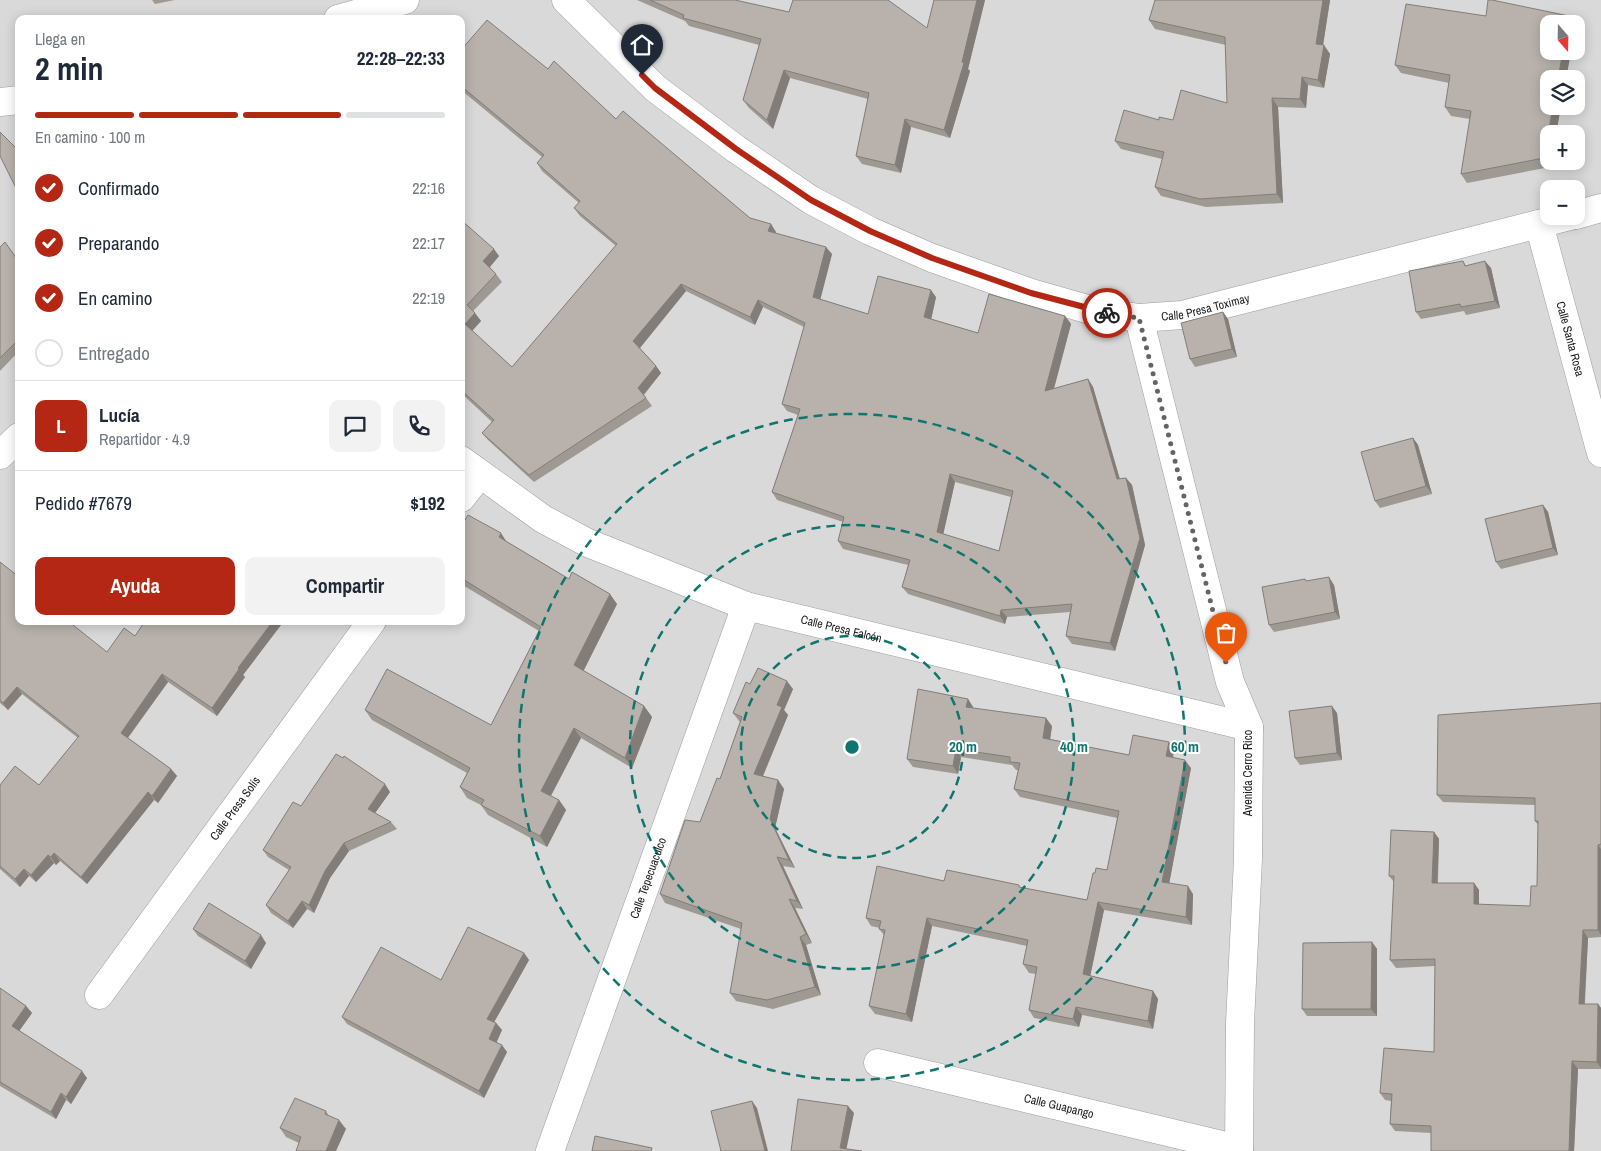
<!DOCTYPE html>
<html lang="es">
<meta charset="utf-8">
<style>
body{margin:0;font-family:"Archivo Narrow",sans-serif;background:#f2f2f3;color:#1f2937;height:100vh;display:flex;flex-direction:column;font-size:19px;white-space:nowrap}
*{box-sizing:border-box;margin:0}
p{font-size:16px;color:#747a83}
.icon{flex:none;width:28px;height:28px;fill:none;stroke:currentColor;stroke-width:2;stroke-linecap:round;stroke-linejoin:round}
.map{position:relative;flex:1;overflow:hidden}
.details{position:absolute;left:15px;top:15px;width:450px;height:610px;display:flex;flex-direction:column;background:#fff;border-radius:10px;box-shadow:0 2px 12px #0003}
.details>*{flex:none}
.needle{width:32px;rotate:160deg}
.buttons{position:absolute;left:1540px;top:15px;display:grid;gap:10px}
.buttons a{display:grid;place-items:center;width:45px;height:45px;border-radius:10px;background:#fff;box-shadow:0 2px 12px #0003;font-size:25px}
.pin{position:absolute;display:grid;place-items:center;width:42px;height:42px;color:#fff;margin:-51px -21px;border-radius:50% 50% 50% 0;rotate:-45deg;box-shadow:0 0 5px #0007}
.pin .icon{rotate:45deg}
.courier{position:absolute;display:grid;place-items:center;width:50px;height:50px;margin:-25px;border:4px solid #b32714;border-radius:50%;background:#fff;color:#222;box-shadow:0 1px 6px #0007}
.head em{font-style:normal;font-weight:700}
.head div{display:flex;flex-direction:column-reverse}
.head{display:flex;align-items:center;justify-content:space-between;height:85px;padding:0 20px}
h1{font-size:32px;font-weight:700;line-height:38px}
.bar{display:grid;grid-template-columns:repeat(4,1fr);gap:8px 5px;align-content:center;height:60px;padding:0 20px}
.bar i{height:6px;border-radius:4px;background:#e0e1e3}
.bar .on{background:#b32714}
.bar p{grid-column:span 4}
.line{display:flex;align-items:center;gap:12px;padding:0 20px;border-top:1px solid #e0e1e3}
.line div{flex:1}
.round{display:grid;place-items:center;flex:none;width:52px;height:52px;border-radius:10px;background:#f2f2f3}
ol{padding:0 20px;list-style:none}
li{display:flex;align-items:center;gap:15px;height:55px}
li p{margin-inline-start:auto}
li .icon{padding:5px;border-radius:50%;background:#b32714;color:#fff;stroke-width:4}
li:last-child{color:#747a83}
li i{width:28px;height:28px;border:2px solid #e0e1e3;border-radius:50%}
.button{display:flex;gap:10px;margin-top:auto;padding:10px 20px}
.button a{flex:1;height:58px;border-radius:10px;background:#b32714;color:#fff;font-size:20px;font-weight:700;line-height:58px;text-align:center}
.button a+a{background:#f2f2f3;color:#1f2937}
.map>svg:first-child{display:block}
</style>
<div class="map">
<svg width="1601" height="1151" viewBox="0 0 1601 1151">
<rect width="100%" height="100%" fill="#eceae2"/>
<path fill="#dad9d9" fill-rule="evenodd" d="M0,0h1601v1151h-1601zM19,19h442v602h-442zM1549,24h27v27h-27zM1549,79h27v27h-27zM1549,134h27v27h-27zM1549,189h27v27h-27z"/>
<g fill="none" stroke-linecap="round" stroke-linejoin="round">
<defs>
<g id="minor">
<path id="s1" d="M566,0l89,88 81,61 75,51 59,31 62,27 99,35 63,18 45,7 43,-3 388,-99"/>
<path d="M338,19l67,-19"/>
<path d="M0,102l19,-2"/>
<path d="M1576,215l25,-7"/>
<path id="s2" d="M1539,224l62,229"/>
<path d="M1139,318l91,364 19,45 -1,132 -8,164 -1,128"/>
<path d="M0,455l19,-18"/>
<path id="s3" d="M461,460l82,59 45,24 158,63 503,121"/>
<path d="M461,498l18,-23"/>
<path id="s4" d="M99,995l273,-374"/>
<path id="s5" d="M878,1063l361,86"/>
<path id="s6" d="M550,1151l196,-545"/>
</g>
</defs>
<use href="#minor" stroke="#9d9d9d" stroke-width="29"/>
<use href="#minor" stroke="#fff" stroke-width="28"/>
</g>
<path fill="#9f9994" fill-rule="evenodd" d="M152,0h23l-20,4z
M637,0h98l54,12 138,16 7,-28h51l-17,69 2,2 -20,67 -39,-11 -10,46 -39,-9 -6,-8 12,-57 -78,-21 -17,51 -24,-21 -6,-8 16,-55 -70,-19 -4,-5z
M1155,0h175l-7,45 7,9 -6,34 -16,-3 -2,23 -28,-1 5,96 -77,4 -45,-11 -6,-9 7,-28 -41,-10 -6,-8 44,-21h14l54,-17 -1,-58 -71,-16 -6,-9z
M1486,16h83l5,8h-25v27h22l-5,28 -17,27h12l-11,61 -83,16 -6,-9 9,-55 -19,-3 -6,-9 4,-24 -48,-10 -6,-8z
M461,50l87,19 202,149 21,6 5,9 56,21 -12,45 48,15 68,-17 -5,22 47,14 87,-17 6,8 -17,65 34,-10 5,8 27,92 6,-1 6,7 13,60 -30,106 -43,-7 -6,-8 4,-24 -63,5 -2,7 -97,-30 -6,-7 6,-22 -65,-16 -5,-8 5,-19 -66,-22 -5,-8 26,-77 -11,-4 -5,-7 22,-77 -41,-20 -8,18 -69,-34 -46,57 16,18 5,7 -17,22 8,11 -118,76 -46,-42 -6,-7 10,-11 -31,-29v-173l38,36 -9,11 6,7 6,8 -29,29 8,10 -9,10 40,36 104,-121 -36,-30 -6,-8 5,-5 -37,-32 -5,-8 5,-6 -81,-67zM955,482l56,15 -12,54 -56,-17z
M0,247l19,15v89l-19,20z
M1463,261l3,5 25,2 9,40 -34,7 -2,-4 -43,8 -5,-7z
M1223,312l5,7 9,38 -42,10 -5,-8z
M1413,438l5,7 14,49 -52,14 -5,-7z
M1543,505l5,7 10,43 -57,14 -5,-7z
M461,526l46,16 62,37 48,25 -34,67 61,35 8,11 -20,51 -51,-30 -30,58 8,4 7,10 -19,37 -59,-32 -7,-10 -14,-7 -7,-11 7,-14 -95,-53 -7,-10 126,15 48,-94 -78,-47z
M0,562l19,59 88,31 28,-16 36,-11 2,-4h111l-41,54 2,2 -28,39 -49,-34 -40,56 43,31 6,7 -19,27 -4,-3 -67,84 -27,-23 -4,4 -2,-2 -18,19 -7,-6 -9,11 -20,-18v-84h39l39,-47 -56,-44 -14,16 -8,-7z
M1307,581l27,4 6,34 -66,13 -5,-7z
M750,684l43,5 -9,21 4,5 -25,61 15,4 6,9 -9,39 20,40 -12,-2 20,43 -8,-1 17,35 -6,2 15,50 -48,14 -37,-8 -6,-8 11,-64 -76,-26 -5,-9 40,-72 20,-43 20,-57 -1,-1 -6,-8z
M968,699l5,8v1l79,18 -2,14 79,15 45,-5 -1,7 18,11 -22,115 24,11 -1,31 -88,-15 -14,66 63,15 5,8 -5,30 -71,-14 -3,12 -45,-9 -5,-8 7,-36 -7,-1 -6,-9 4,-18 -95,-20 -20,96 -37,-8 -6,-8 15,-71 -5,-6 1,-1 -9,-2 -5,-8 78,-37 77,7 66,12 8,-27 12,-3 10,-52 -97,-21 -6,-8 4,-19h-2l-4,-5 -51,-8 -3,17 -45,-7 -6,-8z
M1601,703v234l-13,1 -3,66h13l3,4v61h-23l-4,82h-143v-18l-36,-2 -5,-7 1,-23 -6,-1 -5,-7 54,-41 1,-86 -39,2 -6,-8 4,-78 -5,-6 45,-44 5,7 -1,44h36l5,7v15l51,1 7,-20 1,-61 -3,-4v-16l-92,-3 -6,-7z
M1337,713l5,47 -42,5 -5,-7z
M390,792l-15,21 16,9 6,7 -48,22 -19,27 -16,35 -7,-4 -14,19 -22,-15 -5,-8 23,-35 -21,-13 -5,-7 38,-44z
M193,929l73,14 -15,26 -53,-33z
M1372,942l5,7v67h-70l-5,-7z
M524,953l5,7 -35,62 2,1 6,7 -6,12 11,10 -23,46 -137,-74 -5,-7 99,-37z
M0,988l26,18 6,7 -13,18 68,47 -16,26 -5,-4 -10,19 -56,-33z
M326,1111l3,5 17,13 -47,14 -13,-6 -6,-9z"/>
<path fill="#827d78" d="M977,0h8l-17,69 2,2 -20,67 -6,-8z
M1323,0h7l-8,52 -6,-8z
M1569,16l5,8h-6z
M1324,45l6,9 -6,34 -6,-8z
M1563,51h8l-5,28h-8z
M784,70l6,8 -17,51 -6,-9z
M1302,77l6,8 -2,23 -6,-9z
M1272,98l6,9 5,96 -6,-9z
M1553,106h8l-5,28h-7v27h2l-1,6 -6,-9z
M905,119l6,8 -10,46 -6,-8z
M771,224l5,8 -2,6 -6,-7z
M826,247l6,7 -13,51 -6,-8z
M494,249l5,7 -11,13 -5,-8z
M1485,261l6,7 9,40 -5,-7z
M681,284l5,7 -47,58 -6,-8z
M931,290l5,7 -6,28 -6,-8z
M758,300l5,7 -8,18 -5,-8z
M1223,312l5,7 9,38 -5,-8z
M475,313l6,8 -10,11 -6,-8z
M1065,316l6,8 -20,75 -6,-8z
M656,366l5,7 -18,22 -5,-7z
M1088,379l5,8 29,100 -5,-8z
M1413,438l5,7 14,49 -6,-8z
M950,474l5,8 -13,58 -5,-8z
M1126,478l6,7 13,60 -30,106 -5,-8z
M1543,505l5,7 10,43 -5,-7z
M501,533l7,11 -9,-7z
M1329,577l5,8 6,34 -5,-7z
M610,594l7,10 -36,72 -7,-11z
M1001,610l6,7 -2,7 -5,-8z
M273,621h11l-41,54 2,2 -28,39 -5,-8 26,-40z
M162,674l6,8 -42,58 -5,-7z
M787,681l6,8 -9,21 4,5 -28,68 -6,-9 23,-69z
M17,687l5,7 -14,16 -5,-7z
M968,699l5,8 -1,8 -6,-8z
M644,706l8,11 -20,51 -7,-10z
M1332,706l5,7 5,47 -5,-7z
M1046,718l6,8 -3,20 -6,-8z
M574,728l7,10 -33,63 -7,-10z
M1169,742l5,8 -2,14 -6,-8z
M956,749l5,8 -3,17 -5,-8z
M1185,760l6,8 -23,122 -6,-8z
M171,769l6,7 -19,27 -6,-7z
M778,780l6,9 -9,39 20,40 -6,-8 -19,-41z
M385,784l5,8 -17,24 -5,-7z
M148,792l6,8 -67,84 -6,-7z
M559,800l7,10 -19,37 -7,-11z
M1434,832l5,7 -2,51 -5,-7z
M344,843l5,8 -19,27 -16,35 -5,-8 16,-34z
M1598,845l3,4v86l-3,-5z
M54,853l6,8 -4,4 -5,-8z
M48,855l6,8 -18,19 -5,-7z
M777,857l6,9 20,43 -6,-8z
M24,869l5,7 -9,11 -5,-8z
M1474,883l5,7v22l-5,-8z
M1188,886l5,8 -1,31 -6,-8z
M789,899l6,9 17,35 -6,-9z
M302,901l5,8 -14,19 -5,-7z
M1098,902l6,8 -15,72 -6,-8z
M927,918l5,8 -20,96 -6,-8z
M1583,930l5,8 -4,73 -5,-7z
M261,935l5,8 -15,26 -6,-8z
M800,937l6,8 15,50 -6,-8z
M1372,942l5,7v67l-6,-7z
M524,953l5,7 -37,66 -5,-7z
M1153,991l5,8 -5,30 -5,-8z
M1598,1004l3,4v60l-4,-6z
M26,1006l6,7 -15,21 -5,-8z
M1076,1007l6,8 -3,12 -6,-8z
M496,1023l6,7 -7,16 -6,-7z
M502,1045l5,7 -23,46 -5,-7z
M1572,1061l6,8 -4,82h-5z
M82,1071l5,7 -16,26 -5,-7z
M61,1093l5,7 -10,19 -5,-7z
M752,1101l5,7 11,43h-3z
M848,1106l6,7 -8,38 -6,-3z
M339,1120l7,9 -10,22h-10z"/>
<path fill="#b9b2ac" stroke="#827d78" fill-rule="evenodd" d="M650,0h85l54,12 4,-12h95l39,28 7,-28h43l-15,62 2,1 -20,67 -39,-11 -10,46 -39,-9 13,-63 -85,-23 -17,50 -24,-20 18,-61 -78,-21 1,-3z
M1155,0h168l-7,44 8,1 -6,35 -16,-3 -2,22 -28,-1 5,96 -77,5 -45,-12 9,-35 -49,-11 9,-31 35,10v-3l14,3 8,-30 46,13 -2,-66 -76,-17z
M1488,0h4l77,16 -1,8h-19v27h14l-5,28h-9v27h4l-9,52 -83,16 10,-63 -26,-4 5,-32 -55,-10 11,-61 80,12z
M487,20l61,49 6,-8 62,58 7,-8 127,107 21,6 -3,7 58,16 -13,50 55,17 10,-38 53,14 -7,27 54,16 11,-39 76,22 -20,75 43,-12 29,100 9,-1 14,60 -30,105 -44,-7 6,-32 -71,6 -1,6 -98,-29 8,-27 -72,-19 6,-24 -72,-25 28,-83 -18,-5 23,-81 -47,-23 -8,17 -69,-33 -48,57 23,25 -18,22 8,10 -117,77 -47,-42 12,-13 -33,-30v-170l33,29 -11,12 13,13 -29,31 8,8 -10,11 47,43 105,-123 -43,-36 6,-7 -43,-38 7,-8 -83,-69v-36zM950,474l63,17 -14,60 -62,-19z
M0,132l19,19v43l-19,-38z
M5,242l14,20v77l-19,19v-111z
M1463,261l2,5 20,-5 10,40 -34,6 -1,-3 -44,8 -7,-41z
M1223,312l9,37 -42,10 -9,-36z
M1413,438l13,48 -51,15 -14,-49z
M1543,505l10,43 -57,14 -11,-43z
M468,515l33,18 -2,4 70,42 3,-7 38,22 -36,71 70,41 -19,52 -51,-30 -33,63 18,9 -19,36 -59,-31 3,-5 -24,-13 10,-19 -105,-58 22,-41 104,56 50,-98 -80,-49v-52z
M0,562l19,15v44h49l39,31 17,-24 11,8 10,-15h21l5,4 2,-4h100l-35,47 1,1 -27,39 -50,-34 -41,59 50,36 -19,27 -4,-4 -67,85 -27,-24 -3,4 -3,-2 -17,20 -7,-6 -9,10 -15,-13v-81l15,-19 24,19 40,-49 -62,-49 -14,16 -3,-3z
M1329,577l6,35 -66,13 -7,-38 43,-8 1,2z
M758,668l29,13 -10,24 5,2 -28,67 24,6 -8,39 19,41 -12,-3 20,44 -8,-2 17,35 -6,3 15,50 -48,13 -37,-7 12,-70 -82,-29 25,-74 15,2 17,-44 3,1 22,-62 -9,-4 13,-31 4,2z
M918,689l50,10 -2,8 80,11 -3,20 86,17 4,-20 36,7 -3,14 19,4 -23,122 26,4 -2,31 -88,-15 -15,72 70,17 -5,30 -72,-14 -3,12 -44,-9 8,-43 -14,-3 5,-24 -101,-22 -21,96 -37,-8 16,-76 -6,-1 2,-8 -15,-3 11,-52 67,15 3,-11 72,15v2l68,13 6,-27h2l1,-5 11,2 12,-59 -105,-22 6,-26 -10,-1v-5l-54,-8 -3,17 -46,-7z
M1601,703v141l-3,1v85h-15l-4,74h19l-1,58 -25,-1 -3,90h-138v-25l-41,-2 2,-30 -12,-1 4,-45 50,4 1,-93 -45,1 4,-84h-5l2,-46 43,2 -2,51h42v21l56,2 1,-20h6l1,-65h-3v-23l-98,-3 1,-80z
M1332,706l5,47 -42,5 -6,-47z
M336,754l7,4 1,-2 41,28 -17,25 23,13 -47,21 -19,28 -16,34 -7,-4 -14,20 -22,-16 25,-38 -28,-17 30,-48 8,4z
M209,903l52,32 -16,26 -52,-32z
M468,927l56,26 -37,66 9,4 -7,16 13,6 -23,46 -137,-74 39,-70 60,33z
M1372,942l-1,67h-69l1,-66z
M0,988l26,18 -14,20 70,45 -16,26 -5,-4 -10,19 -51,-30z
M295,1098l31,13 -1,3 14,6 -13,31h-30l5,-14 -21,-9z
M798,1099l50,7 -8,42 22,3h-71z
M752,1101l13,50h-44l-10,-40z
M595,1136l57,12 -1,3h-59z"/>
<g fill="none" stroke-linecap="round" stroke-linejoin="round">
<path stroke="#656461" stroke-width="5" stroke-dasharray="0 9" d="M1107,313l32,5 87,345"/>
<path stroke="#b32714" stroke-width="6" d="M642,75l13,13 81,61 75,51 59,31 62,27 99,35 76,20"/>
</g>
<g fill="none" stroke="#0f766e" stroke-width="2.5" stroke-dasharray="9 6">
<circle cx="852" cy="747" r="111"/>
<circle cx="852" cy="747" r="222"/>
<circle cx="852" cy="747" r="333"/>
</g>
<g text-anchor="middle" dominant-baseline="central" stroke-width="4" stroke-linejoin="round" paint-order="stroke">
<g font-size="12" fill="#1c1c1c" stroke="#fff">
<text stroke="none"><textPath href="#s1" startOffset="735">Calle Presa Toximay</textPath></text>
<text stroke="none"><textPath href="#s2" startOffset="119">Calle Santa Rosa</textPath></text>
<text stroke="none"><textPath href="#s3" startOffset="420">Calle Presa Falcón</textPath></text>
<text transform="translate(1248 773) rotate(-90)">Avenida Cerro Rico</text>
<text stroke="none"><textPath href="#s4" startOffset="231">Calle Presa Solís</textPath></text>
<text stroke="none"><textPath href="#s6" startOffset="290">Calle Tepecuaculco</textPath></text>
<text stroke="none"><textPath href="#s5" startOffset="186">Calle Guapango</textPath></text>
</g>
</g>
<circle cx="852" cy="747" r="8" fill="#0f766e" stroke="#fff" stroke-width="2.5"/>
<g font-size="15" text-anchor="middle" font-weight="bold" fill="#0f766e" stroke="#fff" stroke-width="4" stroke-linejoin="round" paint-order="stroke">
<text x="963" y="752">20 m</text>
<text x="1074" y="752">40 m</text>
<text x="1185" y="752">60 m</text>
</g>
</svg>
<div class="buttons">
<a><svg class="needle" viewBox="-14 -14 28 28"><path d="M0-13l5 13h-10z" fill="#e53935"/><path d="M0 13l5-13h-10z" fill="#747a83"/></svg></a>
<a><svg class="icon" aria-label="layers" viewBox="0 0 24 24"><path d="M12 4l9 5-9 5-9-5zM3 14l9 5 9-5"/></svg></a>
<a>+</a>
<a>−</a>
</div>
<div class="pin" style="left:1226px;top:663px;background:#ea580c"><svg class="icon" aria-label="bag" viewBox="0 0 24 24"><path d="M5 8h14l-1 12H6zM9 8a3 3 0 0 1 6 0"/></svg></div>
<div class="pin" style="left:642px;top:75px;background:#1f2937"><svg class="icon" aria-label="home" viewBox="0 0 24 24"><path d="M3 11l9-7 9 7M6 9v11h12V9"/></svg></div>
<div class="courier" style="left:1107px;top:313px"><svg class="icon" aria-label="bike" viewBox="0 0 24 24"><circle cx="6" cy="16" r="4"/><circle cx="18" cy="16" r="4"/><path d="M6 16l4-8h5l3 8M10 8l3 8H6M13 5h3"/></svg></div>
<section class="details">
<div class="head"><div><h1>2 min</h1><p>Llega en</p></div><em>22:28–22:33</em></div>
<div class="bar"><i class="on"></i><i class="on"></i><i class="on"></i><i></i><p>En camino · 100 m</p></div>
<ol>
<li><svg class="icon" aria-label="check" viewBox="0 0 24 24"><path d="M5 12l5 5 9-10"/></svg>Confirmado<p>22:16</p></li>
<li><svg class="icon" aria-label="check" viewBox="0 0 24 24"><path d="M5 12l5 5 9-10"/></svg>Preparando<p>22:17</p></li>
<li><svg class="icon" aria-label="check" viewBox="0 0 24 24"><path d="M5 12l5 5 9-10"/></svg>En camino<p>22:19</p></li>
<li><i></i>Entregado</li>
</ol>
<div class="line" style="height:90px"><b class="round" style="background:#b32714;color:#fff">L</b><div><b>Lucía</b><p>Repartidor · 4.9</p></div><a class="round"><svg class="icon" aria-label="chat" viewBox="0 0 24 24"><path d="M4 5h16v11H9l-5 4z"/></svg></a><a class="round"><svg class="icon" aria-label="phone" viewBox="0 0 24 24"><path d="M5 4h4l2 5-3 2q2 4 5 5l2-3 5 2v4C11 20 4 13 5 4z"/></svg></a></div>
<div class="line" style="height:65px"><div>Pedido #7679</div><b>$192</b></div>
<div class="button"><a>Ayuda</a><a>Compartir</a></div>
</section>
</div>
